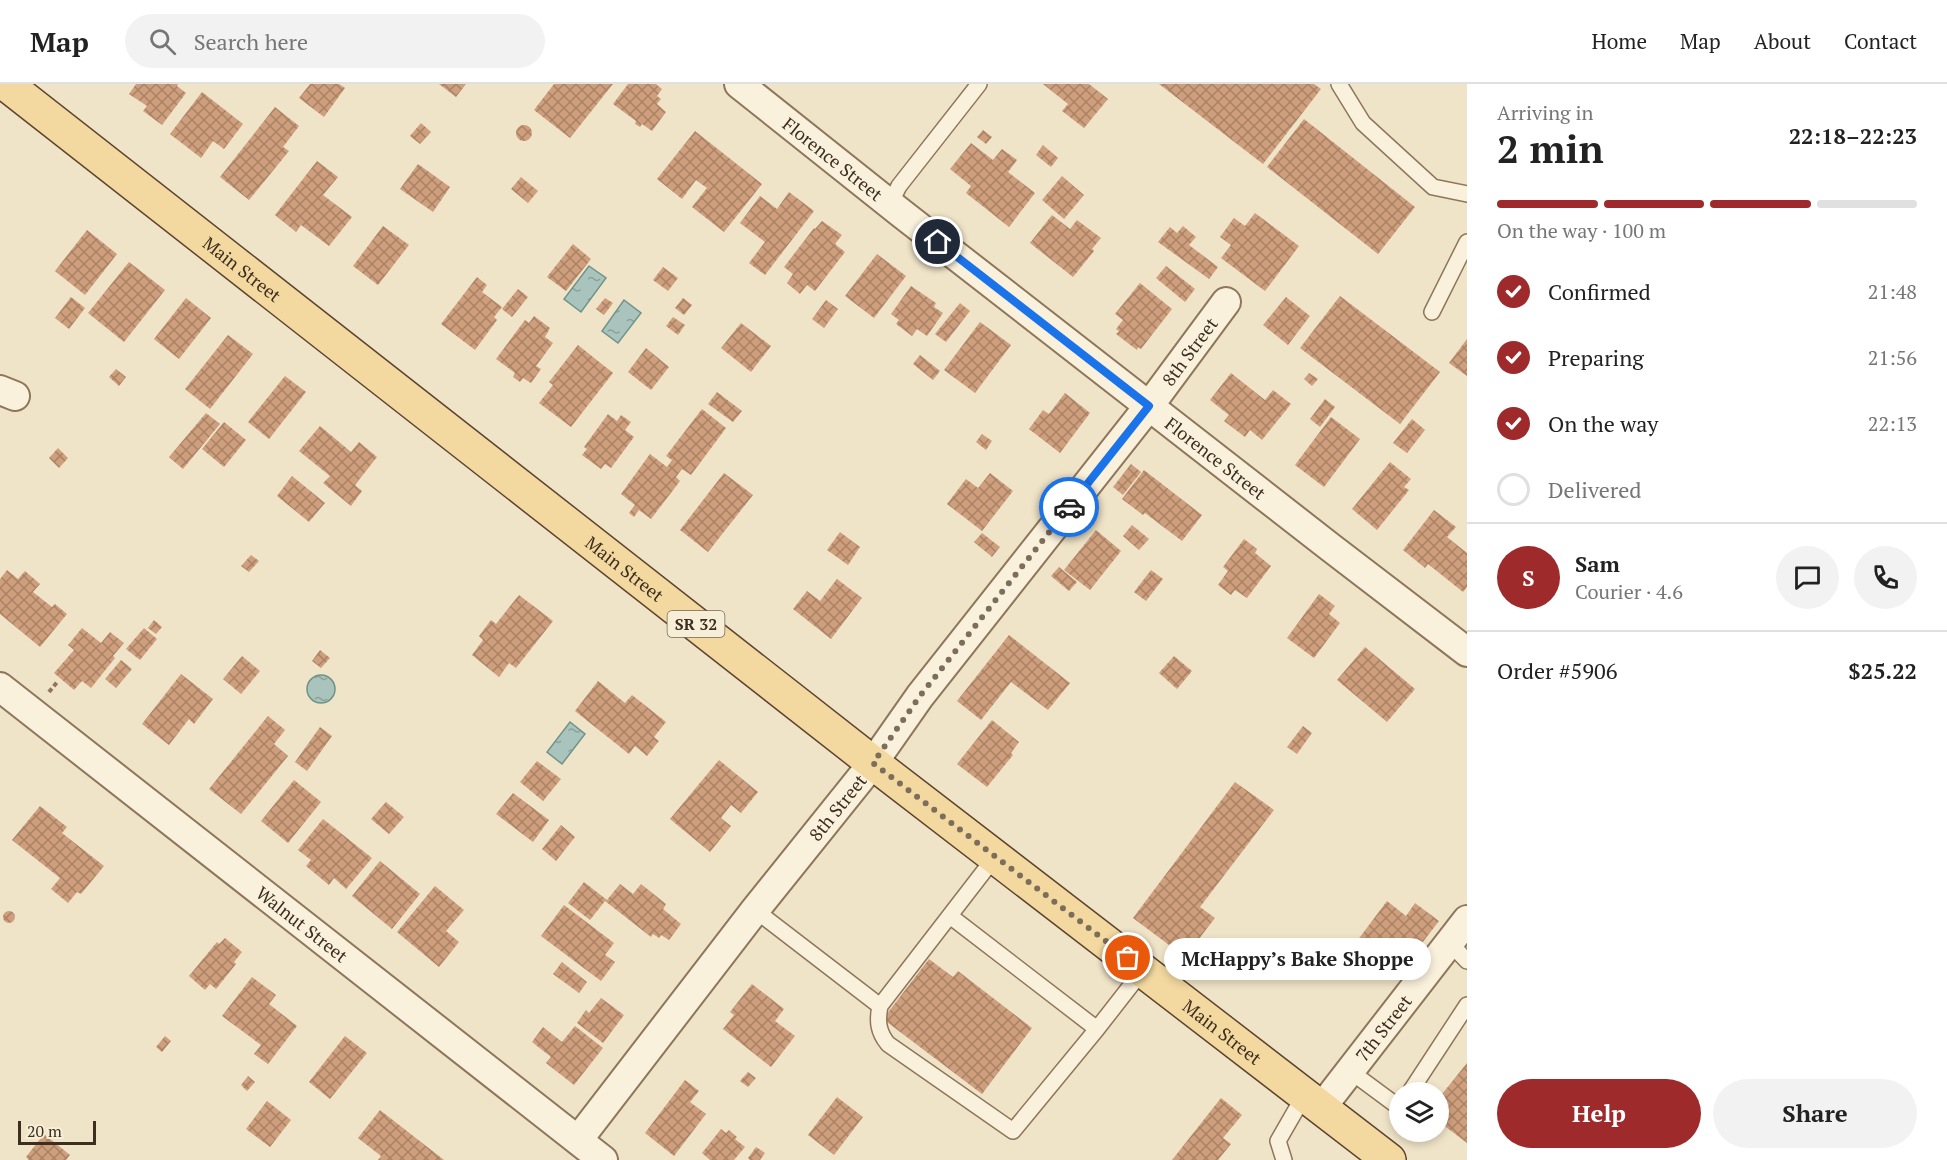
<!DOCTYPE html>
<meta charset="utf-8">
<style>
body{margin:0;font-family:"PT Serif",serif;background:#f2f2f2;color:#222;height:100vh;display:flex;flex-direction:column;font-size:22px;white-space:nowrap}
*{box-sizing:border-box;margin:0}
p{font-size:20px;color:#767676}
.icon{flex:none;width:33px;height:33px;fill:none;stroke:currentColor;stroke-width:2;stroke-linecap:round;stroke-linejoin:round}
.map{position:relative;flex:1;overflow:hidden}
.panel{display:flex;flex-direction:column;background:#fff;width:480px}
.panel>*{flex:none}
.controls{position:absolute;left:1389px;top:998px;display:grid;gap:12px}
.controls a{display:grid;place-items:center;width:60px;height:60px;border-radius:50%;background:#fff;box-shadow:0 3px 9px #0003;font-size:30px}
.scale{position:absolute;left:18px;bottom:15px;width:78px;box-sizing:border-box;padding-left:6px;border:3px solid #3d2e20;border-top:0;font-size:16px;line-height:21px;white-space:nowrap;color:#3d2e20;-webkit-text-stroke:4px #f7eed8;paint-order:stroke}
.pin{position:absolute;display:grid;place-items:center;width:51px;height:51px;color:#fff;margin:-26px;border:3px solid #fff;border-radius:50%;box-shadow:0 2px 6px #0007}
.courier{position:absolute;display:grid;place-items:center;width:60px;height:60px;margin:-30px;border:4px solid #1a73e8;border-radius:50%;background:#fff;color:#222;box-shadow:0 2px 8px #0007}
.bubble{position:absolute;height:42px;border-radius:21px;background:#fff;box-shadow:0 3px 9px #0003;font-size:20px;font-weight:700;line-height:42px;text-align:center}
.summary em{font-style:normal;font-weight:700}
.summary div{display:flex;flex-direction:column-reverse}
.summary{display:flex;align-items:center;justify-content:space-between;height:102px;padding:0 30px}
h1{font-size:39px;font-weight:700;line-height:45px}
.bar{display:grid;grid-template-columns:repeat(4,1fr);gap:9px 6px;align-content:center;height:72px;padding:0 30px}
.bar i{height:8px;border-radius:4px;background:#e0e0e0}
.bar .on{background:#9e2a2b}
.bar p{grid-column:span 4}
.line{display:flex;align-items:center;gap:15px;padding:0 30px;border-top:2px solid #e0e0e0}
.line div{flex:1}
.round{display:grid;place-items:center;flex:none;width:63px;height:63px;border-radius:32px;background:#f2f2f2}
ol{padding:0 30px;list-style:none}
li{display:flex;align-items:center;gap:18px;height:66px}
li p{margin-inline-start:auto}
li .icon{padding:6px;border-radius:50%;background:#9e2a2b;color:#fff;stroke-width:4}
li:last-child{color:#767676}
li i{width:33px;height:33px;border:3px solid #e0e0e0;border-radius:50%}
.action{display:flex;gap:12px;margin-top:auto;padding:12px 30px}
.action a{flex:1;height:69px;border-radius:36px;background:#9e2a2b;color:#fff;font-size:24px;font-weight:700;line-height:69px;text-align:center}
.action a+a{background:#f2f2f2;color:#222}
header{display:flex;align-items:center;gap:36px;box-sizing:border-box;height:84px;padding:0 30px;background:#fff;border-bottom:2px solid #e0e0e0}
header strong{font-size:28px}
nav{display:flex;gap:33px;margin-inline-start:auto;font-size:21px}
.search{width:420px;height:54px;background:#f2f2f2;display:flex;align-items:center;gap:15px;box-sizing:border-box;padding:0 21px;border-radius:33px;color:#767676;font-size:22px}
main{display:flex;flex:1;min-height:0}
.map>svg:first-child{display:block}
</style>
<header>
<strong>Map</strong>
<div class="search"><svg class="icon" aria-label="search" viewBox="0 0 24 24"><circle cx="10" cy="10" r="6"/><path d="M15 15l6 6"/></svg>Search here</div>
<nav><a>Home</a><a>Map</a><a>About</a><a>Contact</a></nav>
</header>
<main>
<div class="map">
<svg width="1467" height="1076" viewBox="0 0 1467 1076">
<defs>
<pattern id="water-ripples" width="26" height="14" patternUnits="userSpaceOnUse" patternTransform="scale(1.5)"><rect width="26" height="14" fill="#a9c4bc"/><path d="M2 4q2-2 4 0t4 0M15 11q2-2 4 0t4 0" fill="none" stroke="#8ba098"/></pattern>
<pattern id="building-cross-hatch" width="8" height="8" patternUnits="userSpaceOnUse" patternTransform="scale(1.5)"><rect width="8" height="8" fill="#cf9f7d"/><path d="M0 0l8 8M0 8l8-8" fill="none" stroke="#a98266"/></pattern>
</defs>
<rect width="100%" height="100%" fill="#f0e4c8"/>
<path fill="url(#water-ripples)" stroke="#6f938a" stroke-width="1.5" d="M589,182l17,12 -25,34 -17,-13z
M624,216l17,13 -23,30 -16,-12z
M307 605a14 14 0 1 1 28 0a14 14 0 1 1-28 0Z
M570,638l15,12 -23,30 -15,-12z"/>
<path fill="url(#building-cross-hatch)" d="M136,0h42l-1,2 9,7 -24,32 -19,-14 4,-5 -18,-12z
M310,0h29l6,4 -21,29 -25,-19z
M439,0h27l-10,13z
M554,0h59l-43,54 -36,-28z
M628,0h28l6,5 -5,7 4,3 -4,5 9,8 -14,19 -10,-7 -2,3 -5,-3 1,-3 -23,-17z
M1043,0h46l19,15 -24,29 -22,-17 6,-7z
M1159,0h155l7,5 -58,75z
M202,8l41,32 -19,25 -11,-8 -12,17 -31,-24z
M275,23l24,19 -16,21 6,4 -40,49 -29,-23z
M1304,35l111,88 -37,47 -111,-87z
M421,39l10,9 -11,12 -10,-8z
M516 49a8 8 0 1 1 16 0a8 8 0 1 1-16 0Z
M983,46l9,7 -6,7 -9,-7z
M695,47l67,53 -38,48 -32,-25 15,-19 -11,-8 -14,19 -25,-20z
M971,59l22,17 9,-11 15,11 -9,12 27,21 -26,34 -43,-34 5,-7 -21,-17z
M1043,61l15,13 -7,9 -15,-12z
M317,77l21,16 -15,18 29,22 -23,29 -28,-21 -5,7 -21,-17z
M418,80l32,23 -17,25 -33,-23z
M1062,92l22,19 -20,24 -22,-19z
M521,93l17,14 -10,12 -17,-14z
M789,108l25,19 -49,64 -16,-12 16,-21 -25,-19 20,-27 17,13z
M1255,129l44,33 -34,45 -44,-33 10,-13 -11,-8 14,-19 11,8z
M1052,131l18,14 7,-9 24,18 -9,11 2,2 -21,26 -43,-34z
M822,137l20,14 -7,9 10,8 -30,39 -8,-6 -7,9 -13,-11 6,-9 -9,-7 30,-39 1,1z
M383,142l26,19 -31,40 -25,-19z
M1183,142l13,11 -7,8 29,22 -9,12 -51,-37 12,-15 7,6z
M87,146l30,24 -32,41 -30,-24z
M573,160l18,15 -25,32 -19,-14z
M877,170l29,22 -32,42 -29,-22z
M129,178l36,28 -41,52 -36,-29z
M1166,182l29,23 -10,13 -29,-24z
M663,183l15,11 -10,13 -15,-11z
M477,193l10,8 -5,7 20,15 -8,10 3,3 -22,30 -34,-26z
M1140,199l32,26 -31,40 -3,-2 -1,3 -21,-16 3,-3 -3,-2 7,-9 -8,-6z
M911,202l25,17 -2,4 9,6 -16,23 -10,-7 -5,7 -16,-12 3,-4 -8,-6z
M518,205l10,8 -16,20 -10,-8z
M1340,212l100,76 -40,52 -100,-76z
M71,213l14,11 -16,21 -14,-11z
M1286,213l24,19 -22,29 -25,-20z
M186,214l25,20 -32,41 -25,-20z
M605,214l8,5 -9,12 -8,-6z
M683,214l9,7 -8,10 -9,-7z
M826,216l12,9 -14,19 -12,-9z
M960,219l10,8 -24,31 -11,-8z
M534,232l16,12 -5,9 8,6 -17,23 5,3 -10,14 -8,-5 -3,4 -7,-5 2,-4 -19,-14 29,-39 4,3z
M673,233l12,8 -7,10 -12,-9z
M980,238l31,23 -36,48 -31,-23z
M741,239l30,23 -20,26 -30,-24z
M228,251l25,19 -43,55 -25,-20z
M1467,255v37l-18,-13z
M578,261l35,28 -42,54 -32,-24 14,-18 -4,-3z
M646,264l23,19 -18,23 -23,-18z
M920,271l20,16 -7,9 -20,-16z
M116,285l10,8 -7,9 -10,-9z
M1231,289l34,27 8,-10 18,14 -29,36 -12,-10 -5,7 -21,-16 5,-6 -19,-15z
M1309,289l9,6 -6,7 -8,-7z
M285,292l21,16 -37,47 -21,-17z
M717,308l25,19 -9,11 -25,-18z
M1065,309l25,20 -30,40 -31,-24 14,-19 6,4z
M1325,315l10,8 -15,20 -10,-8z
M702,325l24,19 -35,47 -9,-6 -6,8 4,4 -29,38 -12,-9 -5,7 -5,-4 6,-8 -14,-11 29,-40 17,13 5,-7 -6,-4z
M206,329l14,11 -37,45 -14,-12z
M608,330l9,7 4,-6 10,7 -6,8 9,7 -23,31 -6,-4 -4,5 -19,-14 5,-6 -3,-2z
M1331,333l29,22 -36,48 -29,-22z
M1412,335l13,11 -18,23 -14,-10z
M224,338l22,18 -22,27 -22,-18z
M320,342l31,26 8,-10 18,15 -22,28 7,6 -11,15 -28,-23 7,-7 -31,-25z
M982,350l10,7 -6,9 -10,-8z
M58,364l10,10 -9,10 -10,-10z
M1390,378l21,17 -7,8 5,3 -32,40 -25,-21z
M1131,380l10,8 -18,23 -10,-8z
M1144,386l58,45 -20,26 -37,-28 -2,2 -21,-16z
M724,389l29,22 -45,57 -28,-22z
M990,389l23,18 -31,40 -35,-27 19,-25 12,9z
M292,392l33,27 -16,19 -32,-26z
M1434,426l22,17 -9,10 20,16v34l-4,5 -35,-28 -3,4 -22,-18z
M1132,441l17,14 -10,11 -16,-14z
M1096,446l25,21 -31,39 -26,-20z
M840,448l20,15 -12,18 -21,-15z
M982,449l18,14 -8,10 -18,-15z
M1244,455l13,10 -2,4 16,13 -24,32 -12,-8 -4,5 -13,-10 10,-14 -5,-4z
M251,471l8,6 -10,11 -8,-6z
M1059,483l18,15 -8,9 -18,-15z
M7,486l11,9 7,-8 15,13 -7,8 19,15 3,-3 12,10 -27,33 -40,-33v-35z
M1151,486l12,9 -17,22 -12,-9z
M837,495l25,19 -31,41 -38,-30 14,-18 13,10z
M1319,510l16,12 -6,8 11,9 -26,35 -27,-20z
M519,511l34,26 -37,47 -7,-5 -10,14 -27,-22 11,-15 -4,-4 12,-16 5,4z
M154,536l8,7 -6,7 -8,-6z
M82,544l19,15 9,-11 14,11 -11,13 2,2 -24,30 -9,-7 -8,9 -20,-17 20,-23 -6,-5z
M144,544l13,11 -17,21 -14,-11z
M1009,551l61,48 -22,27 -37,-28 -30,38 -24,-19z
M1365,563l50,42 -28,33 -50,-42z
M320,566l10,8 -9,10 -9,-7z
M242,572l18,15 -19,23 -18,-15z
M1174,572l18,15 -15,18 -18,-16z
M121,576l11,9 -16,19 -11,-9z
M181,590l32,25 -19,25 -5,-5 -20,26 -27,-21z
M598,597l27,22 7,-8 34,27 -12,15 5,4 -12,15 -12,-10 -6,8 -54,-43z
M268,632l17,14 -11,14 14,12 -47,58 -32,-25z
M992,636l27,22 -8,11 2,2 -26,32 -30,-23z
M1303,642l9,7 -15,21 -10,-7z
M320,643l12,9 -25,35 -12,-9z
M719,676l39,32 -17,21 -10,-8 -10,13 10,8 -21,26 -40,-33z
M537,677l24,18 -18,22 -23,-19z
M294,696l27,22 -33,41 -27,-22z
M1235,698l39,28 -74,97 15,11 -30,39 -52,-39z
M513,709l36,27 -16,22 -37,-28z
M386,718l18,15 -15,17 -18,-15z
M40,722l27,21 -5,6 42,33 -23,28 -4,-2 -9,11 -17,-14 9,-11 -48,-38z
M323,735l49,39 -26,31 -12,-11 -5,7 -23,-19 5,-6 -13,-10z
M561,741l14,12 -19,24 -14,-12z
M380,777l40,33 -28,35 -40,-33z
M584,798l23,18 13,-16 13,10 8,-10 25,20 -3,5 18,15 -12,16 -8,-5 -2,3 -6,-4 -2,3 -46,-36 -15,19 -22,-17z
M435,802l29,24 -18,21 13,11 -20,25 -42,-35z
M1387,817l19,15 9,-13 24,18 -40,52 -42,-32z
M564,821l50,38 -9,12 10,7 -14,19 -60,-45z
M3 833a6 6 0 1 1 12 0a6 6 0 1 1-12 0Z
M225,854l17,14 -8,10 2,2 -20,25 -6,-5 -5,6 -16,-14 28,-34 2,2z
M929,875l24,18 5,-6 74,57 -50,66 -99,-75z
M562,878l25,20 -8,11 -26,-19z
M252,893l24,18 -7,9 28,22 -29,38 -14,-10 7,-9 -39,-29z
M752,900l32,25 -9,12 20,15 -24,31 -48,-38 11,-14 -4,-3z
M601,914l23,17 -21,28 -26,-20 9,-13 3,3z
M575,942l28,22 -29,37 -28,-22 5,-6 -19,-15 11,-15 19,15z
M165,952l6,5 -9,11 -6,-5z
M345,952l22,17 -37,46 -21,-17z
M1467,979v80l-29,-22v-22z
M748,988l8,6 -8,9 -8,-6z
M248,992l7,6 -8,9 -6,-6z
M685,996l14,11 -9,11 16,12 -32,42 -29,-23z
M837,1013l26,20 -29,38 -26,-20z
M1221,1014l21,17 -19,23 8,6 -13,16h-46z
M267,1017l24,19 -21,27 -24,-18z
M380,1026l64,50h-66l3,-4 -23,-18z
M721,1045l5,4 3,-3 8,7 -2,2 10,8 -11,13h-24l-8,-7z
M44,1050l26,21 -4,5h-37l-3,-3z
M756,1063l9,6 -5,7h-10l-2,-2z"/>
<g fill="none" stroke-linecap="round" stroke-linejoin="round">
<defs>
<path id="service" d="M1339,0l24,39 70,64 34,7
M890,120l9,-18 80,-102
M1432,228l35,-70
M755,826l125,96 115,-149
M950,832l147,113
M1449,858l18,19
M880,922c-3,15 -2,26 8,38l125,87 84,-102 46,-59
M1350,987l50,37
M1410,1008l57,-87
M1284,1076l-6,-19 27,-47"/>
<g id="minor">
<path id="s1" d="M739,0l162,129 429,334 137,105"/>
<path d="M0,306l15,6"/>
<path id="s2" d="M0,603l603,473"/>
<path id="s3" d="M1322,1023l145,-187"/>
<path id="s4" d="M578,1056l177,-230 118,-147 47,-67 229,-290 77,-104"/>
</g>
<g id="primary">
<path id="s5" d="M6,0l867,679 516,397"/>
</g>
</defs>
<use href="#service" stroke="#8d765c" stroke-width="18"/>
<use href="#minor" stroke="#8d765c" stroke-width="32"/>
<use href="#primary" stroke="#5b4430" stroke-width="36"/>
<path stroke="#8d765c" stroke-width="4" stroke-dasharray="4.5 3" stroke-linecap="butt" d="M49,608l9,-11"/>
<use href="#service" stroke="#faf1dc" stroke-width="15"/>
<use href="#minor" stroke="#faf1dc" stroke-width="28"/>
<use href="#primary" stroke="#f3d9a0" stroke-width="33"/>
</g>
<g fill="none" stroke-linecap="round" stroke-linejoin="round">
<path stroke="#7c6e5b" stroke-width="6" stroke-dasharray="0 10.8" d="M1069,423l-149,189 -47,67 255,195"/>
<path stroke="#1a73e8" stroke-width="8" d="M938,158l211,164 -80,101"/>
</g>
<g text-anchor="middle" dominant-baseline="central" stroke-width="4.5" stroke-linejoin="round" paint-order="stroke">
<rect fill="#f7eed8" stroke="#756857" stroke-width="1.5" x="667.5" y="527" width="57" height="26" rx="4.5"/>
<g font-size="16" font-weight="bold" fill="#3d2e20">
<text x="696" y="540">SR 32</text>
</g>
<g font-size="18" fill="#3d2e20" stroke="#f7eed8">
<text stroke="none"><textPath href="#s1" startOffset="120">Florence Street</textPath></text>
<text stroke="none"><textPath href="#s5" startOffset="300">Main Street</textPath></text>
<text stroke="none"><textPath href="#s4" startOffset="998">8th Street</textPath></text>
<text stroke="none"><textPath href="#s1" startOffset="606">Florence Street</textPath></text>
<text stroke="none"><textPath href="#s5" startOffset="786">Main Street</textPath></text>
<text stroke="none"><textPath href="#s4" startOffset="422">8th Street</textPath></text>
<text stroke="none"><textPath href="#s2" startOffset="384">Walnut Street</textPath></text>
<text stroke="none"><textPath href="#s3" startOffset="100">7th Street</textPath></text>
<text stroke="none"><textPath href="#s5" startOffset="1542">Main Street</textPath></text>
</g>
</g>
</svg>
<div class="controls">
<a><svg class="icon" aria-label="layers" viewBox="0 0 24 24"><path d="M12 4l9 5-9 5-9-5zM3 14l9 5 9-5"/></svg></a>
</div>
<div class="scale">20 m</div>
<div class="pin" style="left:1128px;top:874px;background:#ea580c"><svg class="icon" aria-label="bag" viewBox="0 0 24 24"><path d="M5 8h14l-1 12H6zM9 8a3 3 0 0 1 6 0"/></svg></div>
<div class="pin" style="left:938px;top:158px;background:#1f2937"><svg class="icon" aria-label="home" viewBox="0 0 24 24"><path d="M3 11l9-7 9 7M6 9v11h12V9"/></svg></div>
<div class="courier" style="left:1069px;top:423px"><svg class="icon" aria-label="car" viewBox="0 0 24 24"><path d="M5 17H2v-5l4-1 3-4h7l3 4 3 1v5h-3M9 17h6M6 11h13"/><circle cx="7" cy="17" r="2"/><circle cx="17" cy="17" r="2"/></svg></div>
<div class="bubble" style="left:1164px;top:854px;width:267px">McHappy’s Bake Shoppe</div>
</div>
<section class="panel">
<div class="summary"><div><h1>2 min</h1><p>Arriving in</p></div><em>22:18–22:23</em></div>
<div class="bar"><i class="on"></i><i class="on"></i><i class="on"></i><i></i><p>On the way · 100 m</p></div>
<ol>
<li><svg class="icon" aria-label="check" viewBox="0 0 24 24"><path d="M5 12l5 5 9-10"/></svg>Confirmed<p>21:48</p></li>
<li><svg class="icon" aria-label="check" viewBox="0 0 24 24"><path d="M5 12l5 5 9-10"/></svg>Preparing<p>21:56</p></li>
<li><svg class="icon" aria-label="check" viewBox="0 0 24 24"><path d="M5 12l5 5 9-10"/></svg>On the way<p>22:13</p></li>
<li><i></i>Delivered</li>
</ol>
<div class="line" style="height:108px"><b class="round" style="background:#9e2a2b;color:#fff">S</b><div><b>Sam</b><p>Courier · 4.6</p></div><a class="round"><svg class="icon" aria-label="chat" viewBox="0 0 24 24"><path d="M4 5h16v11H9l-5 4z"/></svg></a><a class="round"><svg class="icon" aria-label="phone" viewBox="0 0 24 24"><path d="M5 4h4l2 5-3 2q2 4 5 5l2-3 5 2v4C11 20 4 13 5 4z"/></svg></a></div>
<div class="line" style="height:78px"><div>Order #5906</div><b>$25.22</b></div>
<div class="action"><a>Help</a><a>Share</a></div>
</section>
</main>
